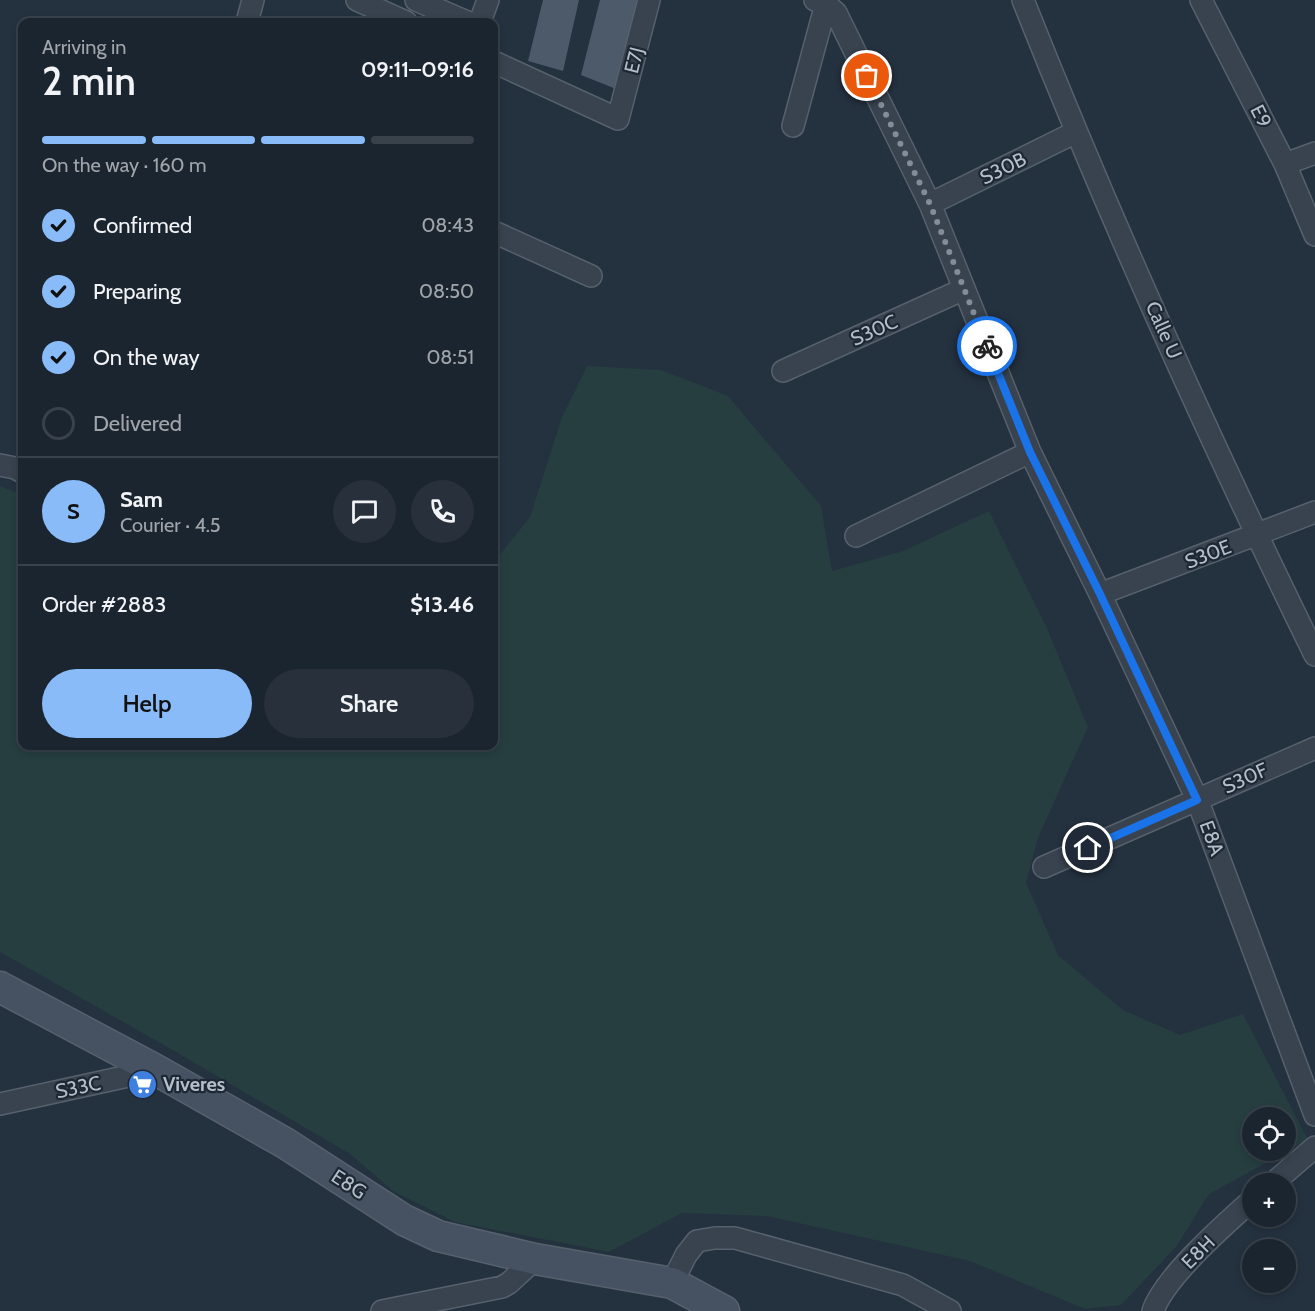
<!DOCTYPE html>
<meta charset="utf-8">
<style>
body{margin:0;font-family:Cabin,sans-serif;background:#28313b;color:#f1f3f6;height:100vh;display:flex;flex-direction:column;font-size:22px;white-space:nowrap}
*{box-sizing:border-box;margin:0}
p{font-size:20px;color:#a0a5aa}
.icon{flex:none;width:33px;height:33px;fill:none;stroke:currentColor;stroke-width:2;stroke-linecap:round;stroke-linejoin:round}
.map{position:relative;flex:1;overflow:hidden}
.side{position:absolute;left:18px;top:18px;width:480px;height:732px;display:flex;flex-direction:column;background:#1b252f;border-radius:12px;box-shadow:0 3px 9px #0003,0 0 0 2px #39424b}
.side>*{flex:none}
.fabs{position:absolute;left:1242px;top:1107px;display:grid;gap:12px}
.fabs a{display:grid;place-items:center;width:54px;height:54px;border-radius:50%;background:#1b252f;box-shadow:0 3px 9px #0003,0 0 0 2px #39424b;font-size:30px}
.pin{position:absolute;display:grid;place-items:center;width:51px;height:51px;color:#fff;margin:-26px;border:3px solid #fff;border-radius:50%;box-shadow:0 2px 6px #0007}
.courier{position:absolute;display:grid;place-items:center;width:60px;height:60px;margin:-30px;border:4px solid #1a73e8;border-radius:50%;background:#fff;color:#222;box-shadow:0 2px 8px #0007}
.headline em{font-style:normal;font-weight:600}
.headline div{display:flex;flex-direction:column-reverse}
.headline{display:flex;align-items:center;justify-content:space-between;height:102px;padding:0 24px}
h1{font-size:39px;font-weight:600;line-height:45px}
.bar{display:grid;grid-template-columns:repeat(4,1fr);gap:9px 6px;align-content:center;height:72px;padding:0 24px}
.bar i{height:8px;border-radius:4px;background:#39424b}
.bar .on{background:#89bbf9}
.bar p{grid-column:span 4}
.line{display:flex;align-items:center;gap:15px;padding:0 24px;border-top:2px solid #39424b}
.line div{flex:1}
.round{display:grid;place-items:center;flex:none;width:63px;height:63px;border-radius:32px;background:#28313b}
ol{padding:0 24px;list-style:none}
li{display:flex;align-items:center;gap:18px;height:66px}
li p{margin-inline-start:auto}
li .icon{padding:6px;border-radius:50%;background:#89bbf9;color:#111;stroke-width:4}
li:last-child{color:#a0a5aa}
li i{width:33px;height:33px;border:3px solid #39424b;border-radius:50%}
.action{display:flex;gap:12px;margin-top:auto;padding:12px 24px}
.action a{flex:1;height:69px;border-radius:36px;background:#89bbf9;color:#111;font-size:24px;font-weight:600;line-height:69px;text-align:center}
.action a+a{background:#28313b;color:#f1f3f6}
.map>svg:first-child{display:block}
</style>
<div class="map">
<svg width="1315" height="1311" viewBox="0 0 1315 1311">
<rect width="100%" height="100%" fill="#24313f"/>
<path fill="#263e40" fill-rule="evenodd" d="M587,366l74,4 67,26 93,110 11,65 71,-20 86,-40 57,115 42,101 -50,111 -12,45 32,72 65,55 57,25 63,-21 65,126 -99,54 -33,53 -55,58 -36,4 -115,-48 -203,-45 -85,-3 -73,39 -154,-30 -62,-31 -43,-37 -174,-102 -176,-100v-466l22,9v251h472v-184l36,-45 32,-100zM1252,1118h34v32h-34z"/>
<path fill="#4d5a6a" d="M543,0h36l-16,71 -35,-10z
M600,0h39l-23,89 -35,-14z"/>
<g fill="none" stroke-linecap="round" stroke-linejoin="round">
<defs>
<path id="street" d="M357,0l49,22
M416,0l51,22
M815,0l11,4 10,9 94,191 100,248 70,142 97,205 118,316
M1023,0c88,222 187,441 292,655
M1201,0l84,164 30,71
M247,22l6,-22
M480,22l8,-22
M494,62l124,57 31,-119
M793,126l33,-122
M1285,164l30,-11
M930,204l146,-72
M494,232l97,44
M783,371l181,-82
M0,465l15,3 7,4
M856,536l174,-84
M1100,594l215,-82
M1044,867l271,-119
M0,1104l156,-34
M1272,1184l43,-37
M672,1283l14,-28 11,-14 18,-3h20l168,47 47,26
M382,1311l120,-24 7,-4 26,-24
M1153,1311c11,-33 72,-87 99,-111"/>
<path id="secondary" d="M0,987l156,83 129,73 119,77 34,16 97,23 137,24 52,28"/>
</defs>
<use href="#street" stroke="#56616d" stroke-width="24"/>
<use href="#secondary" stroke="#56616d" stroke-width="33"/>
<use href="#street" stroke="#38434f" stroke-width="21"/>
<use href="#secondary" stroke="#465262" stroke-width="30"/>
</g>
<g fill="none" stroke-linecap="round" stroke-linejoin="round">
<path stroke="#828d99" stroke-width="6" stroke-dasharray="0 10.8" d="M867,76l63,128 57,142"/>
<path stroke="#1a73e8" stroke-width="8" d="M987,346l43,106 70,142 97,206 -109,48"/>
</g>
<defs>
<symbol id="supermarket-disc" viewBox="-11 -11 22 22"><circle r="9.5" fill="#3f7fe0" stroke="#1d2834"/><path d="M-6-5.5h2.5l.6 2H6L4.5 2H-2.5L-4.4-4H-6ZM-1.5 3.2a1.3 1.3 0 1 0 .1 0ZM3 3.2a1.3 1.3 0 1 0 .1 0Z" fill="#fff"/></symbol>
</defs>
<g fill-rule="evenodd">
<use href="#supermarket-disc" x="126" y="1068" width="33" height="33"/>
</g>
<g text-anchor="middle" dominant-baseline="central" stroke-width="4.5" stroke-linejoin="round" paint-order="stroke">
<g font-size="20" fill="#b4beca" stroke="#1d2834">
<text transform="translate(634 60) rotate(-76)">E7J</text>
<text transform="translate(1261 116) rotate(63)">E9</text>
<text transform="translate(1003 168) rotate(-26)">S30B</text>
<text transform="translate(874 330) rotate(-24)">S30C</text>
<text transform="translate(1164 330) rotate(66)">Calle U</text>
<text transform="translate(1208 554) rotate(-21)">S30E</text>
<text transform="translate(1245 778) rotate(-24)">S30F</text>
<text transform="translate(1212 838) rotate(70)">E8A</text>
<text transform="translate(78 1087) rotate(-12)">S33C</text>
<text transform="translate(349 1184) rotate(33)">E8G</text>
<text transform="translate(1198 1252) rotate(-45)">E8H</text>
</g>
<g font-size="20" font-weight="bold" fill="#b4beca" stroke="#1d2834" text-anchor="start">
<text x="163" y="1084">Viveres</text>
</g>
</g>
</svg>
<div class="fabs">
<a><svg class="icon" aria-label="locate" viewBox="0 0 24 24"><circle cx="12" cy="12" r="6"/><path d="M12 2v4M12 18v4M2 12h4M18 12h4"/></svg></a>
<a>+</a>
<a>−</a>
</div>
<div class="pin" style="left:867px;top:76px;background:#ea580c"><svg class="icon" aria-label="bag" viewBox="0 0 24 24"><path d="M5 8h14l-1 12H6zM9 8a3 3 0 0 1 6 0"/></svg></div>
<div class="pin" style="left:1088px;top:848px;background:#1f2937"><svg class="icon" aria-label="home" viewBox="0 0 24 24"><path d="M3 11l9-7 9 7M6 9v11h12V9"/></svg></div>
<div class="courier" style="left:987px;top:346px"><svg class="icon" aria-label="bike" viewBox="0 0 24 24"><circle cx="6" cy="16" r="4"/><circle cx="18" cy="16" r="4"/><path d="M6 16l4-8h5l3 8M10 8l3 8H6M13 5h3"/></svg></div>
<section class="side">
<div class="headline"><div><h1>2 min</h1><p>Arriving in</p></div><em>09:11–09:16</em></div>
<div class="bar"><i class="on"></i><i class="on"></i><i class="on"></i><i></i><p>On the way · 160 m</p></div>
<ol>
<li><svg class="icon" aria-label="check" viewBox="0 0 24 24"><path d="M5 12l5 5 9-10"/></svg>Confirmed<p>08:43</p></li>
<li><svg class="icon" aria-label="check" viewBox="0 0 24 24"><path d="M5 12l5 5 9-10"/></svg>Preparing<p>08:50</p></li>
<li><svg class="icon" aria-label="check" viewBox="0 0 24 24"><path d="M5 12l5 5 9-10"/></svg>On the way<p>08:51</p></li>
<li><i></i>Delivered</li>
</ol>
<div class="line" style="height:108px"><b class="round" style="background:#89bbf9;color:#111">S</b><div><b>Sam</b><p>Courier · 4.5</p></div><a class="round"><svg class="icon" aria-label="chat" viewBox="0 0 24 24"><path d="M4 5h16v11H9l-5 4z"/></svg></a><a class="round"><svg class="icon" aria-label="phone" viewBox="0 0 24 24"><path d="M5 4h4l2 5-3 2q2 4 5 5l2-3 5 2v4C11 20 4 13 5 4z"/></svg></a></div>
<div class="line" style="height:78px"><div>Order #2883</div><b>$13.46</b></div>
<div class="action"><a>Help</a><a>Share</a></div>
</section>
</div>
